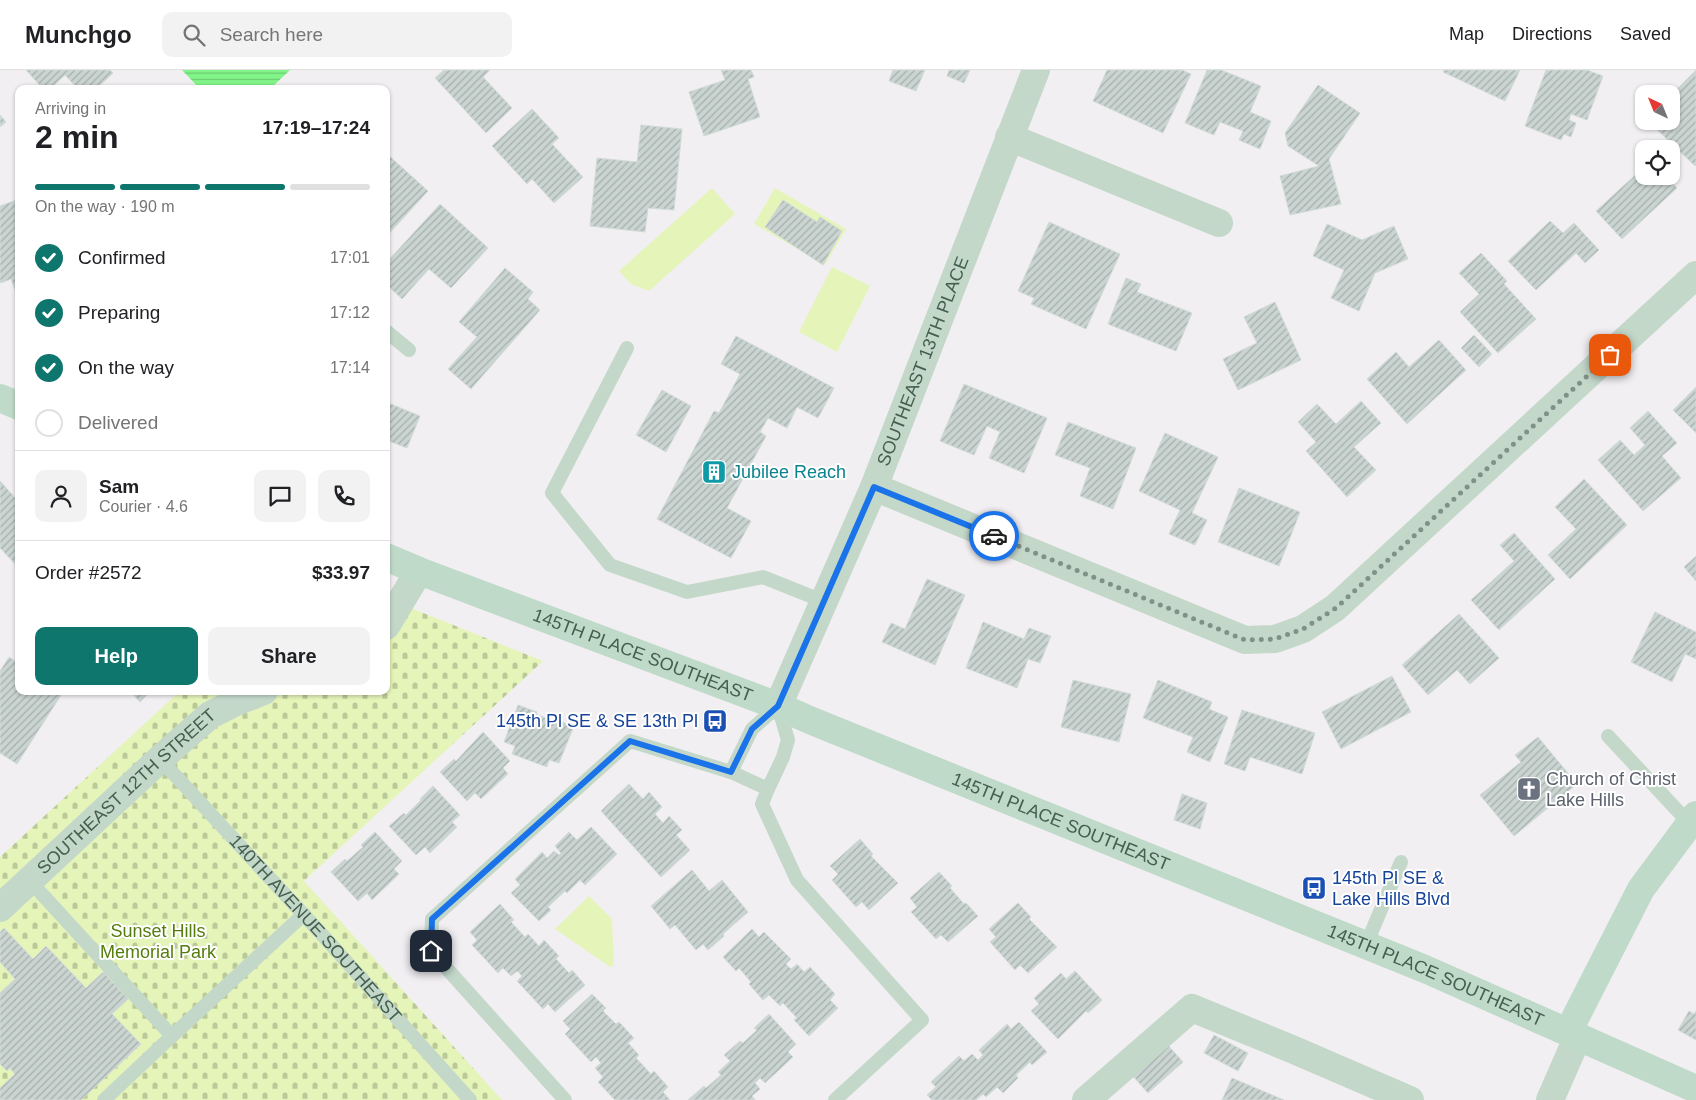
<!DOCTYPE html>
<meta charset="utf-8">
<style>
body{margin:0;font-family:Helvetica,sans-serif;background:#f2f2f2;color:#202124;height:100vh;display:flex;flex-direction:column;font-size:19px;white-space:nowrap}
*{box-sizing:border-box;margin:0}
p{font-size:16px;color:#757577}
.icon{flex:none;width:28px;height:28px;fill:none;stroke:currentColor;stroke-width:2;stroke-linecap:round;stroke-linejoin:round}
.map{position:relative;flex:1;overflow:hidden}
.panel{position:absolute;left:15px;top:15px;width:375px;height:610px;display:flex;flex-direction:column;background:#fff;border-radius:10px;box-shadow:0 1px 4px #0004}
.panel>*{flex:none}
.needle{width:32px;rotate:317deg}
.tools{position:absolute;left:1635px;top:15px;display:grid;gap:10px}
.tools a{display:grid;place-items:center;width:45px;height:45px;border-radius:10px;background:#fff;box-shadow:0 1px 4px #0004;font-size:25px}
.pin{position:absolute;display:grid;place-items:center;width:42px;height:42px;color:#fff;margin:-21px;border-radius:10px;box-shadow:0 2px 8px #0006}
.courier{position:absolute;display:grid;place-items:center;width:50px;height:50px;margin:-25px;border:4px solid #1a73e8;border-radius:50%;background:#fff;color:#222;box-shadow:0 1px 6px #0007}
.headline em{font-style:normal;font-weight:800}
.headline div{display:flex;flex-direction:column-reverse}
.headline{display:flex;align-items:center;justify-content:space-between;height:85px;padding:0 20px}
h1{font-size:32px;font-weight:800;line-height:38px}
.bar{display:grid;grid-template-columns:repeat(4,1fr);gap:8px 5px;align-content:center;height:60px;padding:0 20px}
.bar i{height:6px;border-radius:4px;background:#e0e0e0}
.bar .on{background:#0f766e}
.bar p{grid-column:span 4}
.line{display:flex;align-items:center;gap:12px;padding:0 20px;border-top:1px solid #e0e0e0}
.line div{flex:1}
.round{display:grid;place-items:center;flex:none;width:52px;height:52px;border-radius:10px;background:#f2f2f2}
ol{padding:0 20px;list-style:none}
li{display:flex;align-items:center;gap:15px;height:55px}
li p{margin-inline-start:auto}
li .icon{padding:5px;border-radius:50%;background:#0f766e;color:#fff;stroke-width:4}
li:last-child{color:#757577}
li i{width:28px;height:28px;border:2px solid #e0e0e0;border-radius:50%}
.action{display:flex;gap:10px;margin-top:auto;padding:10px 20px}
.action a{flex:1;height:58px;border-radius:10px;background:#0f766e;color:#fff;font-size:20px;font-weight:800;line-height:58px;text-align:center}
.action a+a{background:#f2f2f2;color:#202124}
header{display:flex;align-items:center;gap:30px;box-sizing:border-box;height:70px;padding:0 25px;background:#fff;border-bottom:1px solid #e0e0e0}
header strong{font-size:24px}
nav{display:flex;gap:28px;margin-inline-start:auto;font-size:18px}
.search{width:350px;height:45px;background:#f2f2f2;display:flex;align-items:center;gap:12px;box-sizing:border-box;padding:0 18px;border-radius:10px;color:#757577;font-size:19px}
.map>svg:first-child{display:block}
</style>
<header>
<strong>Munchgo</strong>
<div class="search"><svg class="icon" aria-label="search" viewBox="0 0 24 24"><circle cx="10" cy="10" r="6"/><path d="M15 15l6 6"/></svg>Search here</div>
<nav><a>Map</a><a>Directions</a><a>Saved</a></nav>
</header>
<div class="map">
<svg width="1696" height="1030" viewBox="0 0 1696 1030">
<defs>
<pattern id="cemetery-stones" width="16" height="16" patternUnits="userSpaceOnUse" patternTransform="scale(1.25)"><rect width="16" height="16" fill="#e5f4b9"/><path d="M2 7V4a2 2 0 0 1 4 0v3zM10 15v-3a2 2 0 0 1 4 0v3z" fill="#bbc999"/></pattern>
<pattern id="water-rules" width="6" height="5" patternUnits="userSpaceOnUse" patternTransform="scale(1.25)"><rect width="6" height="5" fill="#82f589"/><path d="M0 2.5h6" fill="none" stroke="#6cca72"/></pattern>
<pattern id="building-hatch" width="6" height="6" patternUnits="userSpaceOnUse" patternTransform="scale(1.25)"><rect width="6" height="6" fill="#cad4d1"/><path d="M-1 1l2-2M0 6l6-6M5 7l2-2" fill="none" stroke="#a6afac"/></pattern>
</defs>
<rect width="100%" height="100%" fill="#f1eff2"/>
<path fill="url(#cemetery-stones)" d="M386,528l157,63 -239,220 198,219h-502v-243l180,-166h206z"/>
<path fill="#e5f4b9" d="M712,118l23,26 -86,77 -18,-7 -12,-13z
M775,118l71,41 -21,36 -71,-41z
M832,197l38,19 -33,66 -38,-20z
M589,826l23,23 2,46 -4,2 -55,-38z"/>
<path fill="url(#water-rules)" d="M182,0h108l-20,19h-70z"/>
<path fill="url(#building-hatch)" stroke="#d2dbd8" d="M26,0h84l3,3 -17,16h-18l-13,-14 -15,14h-7z
M444,0h46l-7,7 29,31 -26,25 -51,-55z
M721,0h30l3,7 -6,2 12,38 -56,19 -15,-44 36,-12z
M893,0h32l-9,21 -27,-10z
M949,0h21l-6,13 -17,-7z
M1107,0h75l9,4 -28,59 -70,-32z
M1207,0h14l40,16 -11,26 21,9 -11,28 -21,-9 4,-9 -23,-9 -6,13 -29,-12z
M1444,0h76l-15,31 -62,-29z
M1546,0h41l16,6 -16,44 -16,-6 -2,6 7,3 -5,14 -7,-3 -3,6 -36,-14z
M1696,0v95l-1,1 -47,-45h23v-26z
M1318,15l42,28 -31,46 12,45 -51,11 -10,-39 39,-10 -31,-20 -3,-13z
M532,39l27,29 -7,6 31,33 -29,26 -22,-24 -5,5 -35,-38z
M0,45l6,7 -6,5z
M641,55l41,4 -8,81 -26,-2 -3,24 -55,-6 7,-68 40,4z
M386,83l42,38 -42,46z
M1644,97v9h22l11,12 -55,51 -26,-28z
M19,129v95l-2,1 -6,-16 -10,4 -1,-1v-76z
M783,130l34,22 3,-5 22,14 -19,34 -58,-38z
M440,134l48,44 -37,40 -22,-19 -27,30 -16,-15v-21z
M1550,151l13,12 11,-10 25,27 -14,13 -9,-10 -40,37 -28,-29z
M1049,152l71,32 -34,75 -55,-25 3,-6 -16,-7z
M1327,154l35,16 32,-14 14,33 -33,14 -16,38 -28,-13 13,-28 -31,-14z
M1481,183l26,28 -3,3 32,35 -38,34 -38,-41 19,-18 -20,-21z
M505,198l28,24 -5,7 12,11 -69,79 -23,-20 29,-32 -18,-15z
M1126,208l15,6 -4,8 55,21 -16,38 -68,-27z
M1275,232l26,58 -63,30 -15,-31 34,-16 -13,-26z
M1474,265l18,19 -13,13 -18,-19z
M736,266l98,52 -16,30 -21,-11 -10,21 -19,-10 -8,14 6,4 -39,72 24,13 -20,37 -74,-39 57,-108 5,2 21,-39 -19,-10z
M1439,270l27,30 -59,54 -40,-45 29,-27 13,15z
M964,314l83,34 -23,55 -35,-15 11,-26 -13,-6 -13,29 -34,-14z
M1696,317v46l-23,-23z
M662,320l29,16 -25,46 -30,-17z
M1361,331l20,22 -27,24 22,23 -29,27 -41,-46 10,-9 -18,-20 19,-18 19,20z
M386,332l34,14 -13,32 -21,-8z
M1648,341l29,32 -15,13 19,22 -38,33 -45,-51 22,-20 14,15 11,-10 -15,-17z
M1068,352l68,26 -23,61 -33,-13 10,-28 -35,-13z
M1165,363l53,24 -26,56 15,7 -12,25 -26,-11 11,-24 -41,-19z
M1584,409l43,46 -57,54 -22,-24 28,-26 -21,-22z
M0,411l17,19 2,-2v70l-19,-20z
M1239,418l61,24 -21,54 -61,-24z
M1514,463l41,46 -56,51 -28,-30 43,-39 -14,-16z
M1696,486v25l-12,-14z
M927,509l38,16 -30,70 -53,-23 9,-19 14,6z
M1655,542l41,20v27l-11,-5 -13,28 -41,-20z
M1459,544l40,44 -29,26 -13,-14 -29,25 -26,-30z
M983,552l41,17 5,-11 22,8 -11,27 -12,-4 -11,29 -51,-20z
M9,587l10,7v27l44,1 -46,72 -17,-11v-82z
M1392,606l19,36 -70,37 -19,-37z
M1073,610l58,14 -12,48 -58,-15z
M1158,610l54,22 -3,7 19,8 -18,45 -23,-10 6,-15 -50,-19z
M130,621h21l-11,11z
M518,635l19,7 -1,2 19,8 1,-2 18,6 -15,37 -10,-3 -2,7 -35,-13 3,-8 -11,-4z
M1242,640l73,23 -13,41 -52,-17 -5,14 -21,-7z
M483,662l27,29 -7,7 5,6 -27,25 -6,-6 -8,8 -27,-29 14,-13 2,2z
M1538,667l39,47 -63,52 -34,-41 41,-33 -6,-7z
M629,714l14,15 6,-7 13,15 -7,7 8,9 6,-7 13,14 -6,5 14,15 -29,27 -60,-66z
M433,716l27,29 -8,7 5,5 -27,26 -5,-6 -9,8 -27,-29 15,-13 2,2 15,-15 -1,-1z
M1182,724l25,9 -7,26 -26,-9z
M591,757l26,27 -32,31 -5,-5 -13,13 -2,-2 -17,16 3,3 -12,11 -28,-28 9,-8 -5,-6 27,-27 5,6 7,-7 5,4 2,-2 -6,-7 14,-14 8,8z
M375,762l27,29 -8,8 5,5 -27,26 -5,-7 -9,8 -27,-29 14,-13 2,2 16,-14 -2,-2z
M860,769l13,15 -2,2 27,27 -29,27 -7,-8 -6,5 -24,-27 6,-6 -8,-8z
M692,800l17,21 13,-11 26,32 -25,22 1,2 -16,14 -5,-6 -7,6 -21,-25 -5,4 -19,-23z
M939,802l13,14 -2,2 14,16 2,-1 12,13 -30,26 -7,-7 -5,4 -25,-27 6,-5 -7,-9z
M1018,833l13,14 -2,2 28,28 -29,26 -8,-8 -5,5 -25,-28 6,-5 -7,-8z
M500,834l14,16 -3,2 14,15 3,-3 11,12 5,-6 15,16 -3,3 13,14 3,-3 13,15 -30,27 -7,-8 -5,5 -26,-28 5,-5 -5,-5 -6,5 -8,-8 -5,5 -26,-28 5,-5 -7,-8z
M4,858l29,31 13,-13 40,42 17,-16 25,27 -16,15 29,30 -60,56h-81v-12l15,-14 -5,-6 -3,3 -7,-7v-71l15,-14 -15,-17v-30z
M752,859l7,8 5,-5 27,27 -5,5 5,5 6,-5 7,8 6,-5 25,27 -5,6 8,8 -29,28 -15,-16 3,-2 -14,-15 -3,3 -11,-11 -6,5 -14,-16 2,-2 -12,-14 -3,3 -13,-14z
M1075,901l27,29 -14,13 -2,-2 -28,28 -27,-28 8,-7 -5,-6 27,-25 5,6z
M592,924l14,14 -3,3 13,13 3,-2 15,16 -6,5 11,12 -3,3 15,16 3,-3 14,16 -5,5 7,8h-55l-17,-18 5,-5 -8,-9 6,-5 -5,-6 -5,5 -26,-28 5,-5 -7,-8z
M1689,941l5,3 2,-3v29l-18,-10z
M769,944l27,30 -8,8 5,5 -28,26 -5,-5 -5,5 5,6 -8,7 3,4h-67l16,-14 2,2 15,-13 -3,-3 12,-11 -6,-6 16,-14 3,2 14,-13 -3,-2z
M1019,952l28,30 -15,13 -2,-3 -14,13 2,3 -15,15 -6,-6 -11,10 -3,-3 -7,6h-44l-5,-5 9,-8 -5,-5 28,-26 5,5 8,-7 6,6 5,-5 -4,-5 28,-26 4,5z
M1214,965l34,18 -10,18 -34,-18z
M1166,973l17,19 -35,31 -16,-18z
M1232,1008l52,22h-62z"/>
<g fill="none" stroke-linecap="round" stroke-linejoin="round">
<g stroke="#c4d8ca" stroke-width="14">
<path d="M386,261l23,19"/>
<path d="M627,278l-75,145 58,72 77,27 76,-15 60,24"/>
<path d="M1608,666l81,87"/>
<path id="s1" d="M160,689l167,181 143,160"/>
<path d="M731,702l21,-43 26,-23 10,34 -5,17 -15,32"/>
<path d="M29,810l143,156 132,-122"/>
<path d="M1366,875l35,-83"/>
<path d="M104,1030l68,-64"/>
<path d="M565,1030l-134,-149 1,-32 198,-178 101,31 37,17 -6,15 35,76 125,140 -87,80"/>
</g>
<g stroke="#c4d8ca" stroke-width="28">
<path d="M1009,67l210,86"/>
<path d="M874,417l371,153 30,-1 28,-10 32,-21 361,-333"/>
<path d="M386,556l33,-55"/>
<path id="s2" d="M778,636l96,-219 162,-417"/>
<path id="s3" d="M0,838l160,-149 50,-44 26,-13 28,-11"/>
<path d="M1086,1030l106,-92 102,42 116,50"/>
<path d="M1550,1030l28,-64"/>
</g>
<g stroke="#c0daca" stroke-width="28">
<path d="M0,328l19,8"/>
<path id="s4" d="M386,487l33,14 359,135 34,15 613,248 271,120"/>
<path d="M1568,962l73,-143 55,-74"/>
</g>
</g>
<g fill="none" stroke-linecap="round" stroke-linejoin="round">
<path stroke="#819187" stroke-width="5" stroke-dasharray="0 9" d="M994,466l251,104 30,-1 28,-10 33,-21 274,-253"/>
<path stroke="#1a73e8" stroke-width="6" d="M431,881l1,-32 198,-178 101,31 21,-43 26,-23 96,-219 120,49"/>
</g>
<defs>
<symbol id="building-square" viewBox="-11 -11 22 22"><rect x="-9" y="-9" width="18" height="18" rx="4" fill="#0f9aa8" stroke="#fff"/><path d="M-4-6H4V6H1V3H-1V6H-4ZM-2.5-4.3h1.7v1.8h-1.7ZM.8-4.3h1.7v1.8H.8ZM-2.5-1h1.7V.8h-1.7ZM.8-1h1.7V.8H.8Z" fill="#fff"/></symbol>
<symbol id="bus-square" viewBox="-11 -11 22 22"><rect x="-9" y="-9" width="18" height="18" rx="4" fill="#1a4fb4" stroke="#fff"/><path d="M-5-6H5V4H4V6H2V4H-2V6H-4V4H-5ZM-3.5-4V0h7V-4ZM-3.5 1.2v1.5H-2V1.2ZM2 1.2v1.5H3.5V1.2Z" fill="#fff"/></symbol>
<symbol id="church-square" viewBox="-11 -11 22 22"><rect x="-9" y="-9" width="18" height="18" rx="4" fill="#6b7280" stroke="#fff"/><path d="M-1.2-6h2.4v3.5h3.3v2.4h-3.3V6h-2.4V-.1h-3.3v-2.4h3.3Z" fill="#fff"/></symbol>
</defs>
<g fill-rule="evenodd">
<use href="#building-square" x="700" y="388" width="28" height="28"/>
<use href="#bus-square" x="701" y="637" width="28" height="28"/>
<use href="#church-square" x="1515" y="705" width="28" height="28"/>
<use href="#bus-square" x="1300" y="804" width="28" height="28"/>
</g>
<g text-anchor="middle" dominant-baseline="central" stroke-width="4" stroke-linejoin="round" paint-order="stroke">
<g font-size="18" fill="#455f4e" stroke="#fff">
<text stroke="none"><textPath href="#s2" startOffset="374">SOUTHEAST 13TH PLACE</textPath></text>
<text stroke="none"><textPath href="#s4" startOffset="275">145TH PLACE SOUTHEAST</textPath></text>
<text stroke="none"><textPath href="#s3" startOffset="172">SOUTHEAST 12TH STREET</textPath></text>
<text stroke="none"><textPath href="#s4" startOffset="725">145TH PLACE SOUTHEAST</textPath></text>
<text stroke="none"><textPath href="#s1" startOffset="230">140TH AVENUE SOUTHEAST</textPath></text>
<text stroke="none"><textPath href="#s4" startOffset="1130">145TH PLACE SOUTHEAST</textPath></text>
</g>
<g font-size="18" fill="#0d838f" stroke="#fff" text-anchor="start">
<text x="732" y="402">Jubilee Reach</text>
</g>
<g font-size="18" fill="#164399" stroke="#fff" text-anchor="end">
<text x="698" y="651">145th Pl SE &amp; SE 13th Pl</text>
<text x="1332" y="808" text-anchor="start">145th Pl SE &amp;<tspan x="1332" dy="21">Lake Hills Blvd</tspan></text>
</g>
<g font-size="18" fill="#5b616d" stroke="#fff" text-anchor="start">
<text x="1546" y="709">Church of Christ<tspan x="1546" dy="21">Lake Hills</tspan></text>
</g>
<g font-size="18" fill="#557d0d" stroke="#fff">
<text x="158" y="861">Sunset Hills<tspan x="158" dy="21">Memorial Park</tspan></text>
</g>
</g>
</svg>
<div class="tools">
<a><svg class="needle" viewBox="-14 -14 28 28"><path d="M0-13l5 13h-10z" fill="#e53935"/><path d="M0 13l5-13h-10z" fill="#757577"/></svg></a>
<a><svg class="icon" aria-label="locate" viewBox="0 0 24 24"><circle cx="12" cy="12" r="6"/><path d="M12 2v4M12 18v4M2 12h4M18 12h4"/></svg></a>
</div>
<div class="pin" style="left:1610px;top:285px;background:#ea580c"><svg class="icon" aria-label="bag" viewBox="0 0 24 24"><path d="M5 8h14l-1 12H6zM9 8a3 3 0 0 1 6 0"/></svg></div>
<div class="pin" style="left:431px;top:881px;background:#1f2937"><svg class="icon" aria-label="home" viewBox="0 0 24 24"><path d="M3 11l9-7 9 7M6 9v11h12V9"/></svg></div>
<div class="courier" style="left:994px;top:466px"><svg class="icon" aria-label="car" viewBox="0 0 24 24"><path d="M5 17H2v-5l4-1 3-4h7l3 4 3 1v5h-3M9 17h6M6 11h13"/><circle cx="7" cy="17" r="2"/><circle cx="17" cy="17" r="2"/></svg></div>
<section class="panel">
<div class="headline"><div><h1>2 min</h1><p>Arriving in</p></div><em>17:19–17:24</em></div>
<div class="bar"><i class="on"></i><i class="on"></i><i class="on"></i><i></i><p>On the way · 190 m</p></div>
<ol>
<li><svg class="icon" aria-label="check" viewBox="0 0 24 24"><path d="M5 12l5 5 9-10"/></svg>Confirmed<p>17:01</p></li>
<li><svg class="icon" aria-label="check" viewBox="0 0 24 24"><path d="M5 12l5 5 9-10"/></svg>Preparing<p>17:12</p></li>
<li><svg class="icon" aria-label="check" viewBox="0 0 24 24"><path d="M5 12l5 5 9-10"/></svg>On the way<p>17:14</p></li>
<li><i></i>Delivered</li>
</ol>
<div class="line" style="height:90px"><a class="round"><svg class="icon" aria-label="person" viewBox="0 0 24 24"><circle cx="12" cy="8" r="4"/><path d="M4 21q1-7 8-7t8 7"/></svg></a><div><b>Sam</b><p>Courier · 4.6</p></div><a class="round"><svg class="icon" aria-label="chat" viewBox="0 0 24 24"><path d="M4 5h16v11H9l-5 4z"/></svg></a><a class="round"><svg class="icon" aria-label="phone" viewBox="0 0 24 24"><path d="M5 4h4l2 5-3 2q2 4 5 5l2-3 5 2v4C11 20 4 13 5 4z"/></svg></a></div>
<div class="line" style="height:65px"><div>Order #2572</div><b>$33.97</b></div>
<div class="action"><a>Help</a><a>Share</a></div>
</section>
</div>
